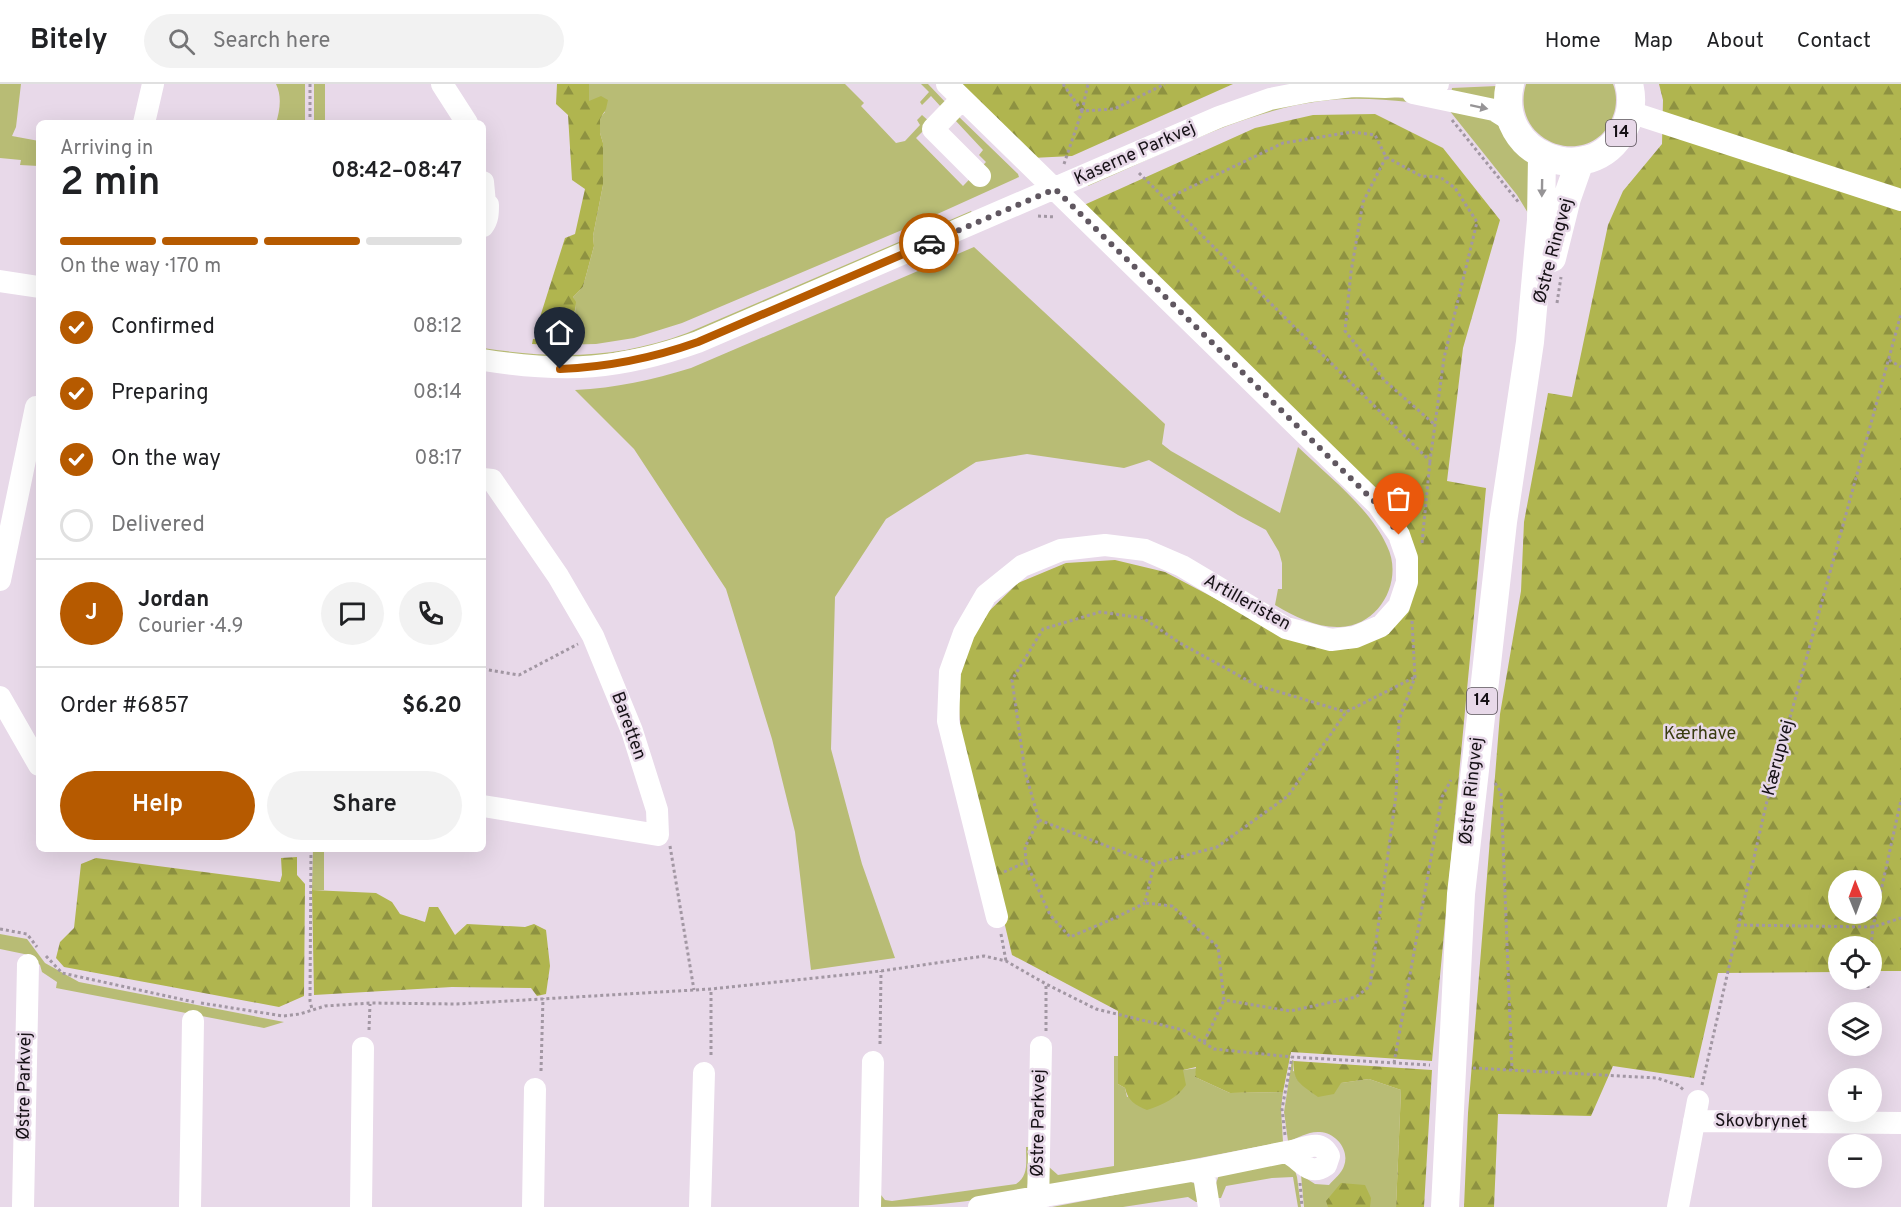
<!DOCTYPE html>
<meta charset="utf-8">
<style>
body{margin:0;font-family:Overpass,sans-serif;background:#f2f2f2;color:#202124;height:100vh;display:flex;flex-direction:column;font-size:22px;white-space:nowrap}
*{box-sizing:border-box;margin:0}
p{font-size:20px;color:#757577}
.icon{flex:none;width:33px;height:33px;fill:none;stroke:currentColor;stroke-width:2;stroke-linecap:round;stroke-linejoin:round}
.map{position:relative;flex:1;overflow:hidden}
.drawer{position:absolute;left:36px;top:36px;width:450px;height:732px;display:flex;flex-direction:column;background:#fff;border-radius:9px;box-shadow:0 6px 24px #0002}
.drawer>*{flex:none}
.needle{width:39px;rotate:359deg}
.buttons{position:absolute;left:1828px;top:786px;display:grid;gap:12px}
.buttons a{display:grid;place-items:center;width:54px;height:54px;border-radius:50%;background:#fff;box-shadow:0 6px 24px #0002;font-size:30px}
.pin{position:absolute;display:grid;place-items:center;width:51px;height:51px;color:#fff;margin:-62px -26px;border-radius:50% 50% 50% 0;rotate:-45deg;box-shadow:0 0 6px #0007}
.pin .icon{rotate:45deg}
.courier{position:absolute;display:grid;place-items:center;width:60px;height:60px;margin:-30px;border:4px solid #b65a00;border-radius:50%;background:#fff;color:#222;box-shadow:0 2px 8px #0007}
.head em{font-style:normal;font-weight:600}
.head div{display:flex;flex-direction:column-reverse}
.head{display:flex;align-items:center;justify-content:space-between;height:102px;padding:0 24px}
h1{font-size:39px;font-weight:600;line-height:45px}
.bar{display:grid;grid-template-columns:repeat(4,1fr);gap:9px 6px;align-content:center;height:72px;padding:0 24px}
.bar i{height:8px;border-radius:4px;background:#e0e0e0}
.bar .on{background:#b65a00}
.bar p{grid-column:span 4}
.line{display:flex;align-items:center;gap:15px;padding:0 24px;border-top:2px solid #e0e0e0}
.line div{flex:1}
.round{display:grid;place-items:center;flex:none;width:63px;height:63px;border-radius:32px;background:#f2f2f2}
ol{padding:0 24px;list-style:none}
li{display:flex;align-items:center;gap:18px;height:66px}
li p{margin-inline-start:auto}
li .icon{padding:6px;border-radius:50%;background:#b65a00;color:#fff;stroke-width:4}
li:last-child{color:#757577}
li i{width:33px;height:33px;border:3px solid #e0e0e0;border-radius:50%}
.button{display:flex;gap:12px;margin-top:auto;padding:12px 24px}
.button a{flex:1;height:69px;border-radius:36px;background:#b65a00;color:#fff;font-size:24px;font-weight:600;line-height:69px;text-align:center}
.button a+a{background:#f2f2f2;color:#202124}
header{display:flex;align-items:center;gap:36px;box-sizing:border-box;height:84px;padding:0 30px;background:#fff;border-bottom:2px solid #e0e0e0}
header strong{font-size:28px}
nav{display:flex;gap:33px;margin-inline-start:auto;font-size:21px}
.search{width:420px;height:54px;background:#f2f2f2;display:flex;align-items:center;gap:15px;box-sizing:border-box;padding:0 21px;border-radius:33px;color:#757577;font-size:22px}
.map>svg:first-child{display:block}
</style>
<header>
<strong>Bitely</strong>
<div class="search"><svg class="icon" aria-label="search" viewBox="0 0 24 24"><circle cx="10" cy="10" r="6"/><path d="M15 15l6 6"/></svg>Search here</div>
<nav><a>Home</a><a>Map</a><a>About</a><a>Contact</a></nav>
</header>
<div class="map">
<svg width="1901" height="1123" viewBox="0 0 1901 1123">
<defs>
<pattern id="forest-firs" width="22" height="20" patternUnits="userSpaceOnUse" patternTransform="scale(1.5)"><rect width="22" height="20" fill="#b0b54f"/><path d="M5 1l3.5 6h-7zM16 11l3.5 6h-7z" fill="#8e9241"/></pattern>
</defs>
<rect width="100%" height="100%" fill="#e8d9e9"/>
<path fill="#b8bc75" d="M0,0h21l-5,43 -4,9 27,5v25l-19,-1 1,-5 -21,-2z
M276,0h29v39h-29c4,-13 6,-27 0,-39z
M314,0h11v39h-11z
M589,0h256l19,19 -3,3 35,37 9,-2 15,-16 -3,-5 5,-5 9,8 -15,15 47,48 23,-24 -7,-7 4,-5 -28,-30 2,-5 61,59 1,3 -117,53 -220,93 -48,15 -38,6 -45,1v-3l10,-9 8,-1c5,-10 9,-25 4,-35l10,-10 11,-41 -1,-10 10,-51v-42l-3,-10v-15l5,-6 -16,-10z
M921,0h7l21,22 -7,2 -11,-12 -9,9 -2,-3 9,-10z
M1526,0h87c4,10 4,22 0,32 -20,56 -105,28 -87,-32z
M1497,2l-1,18 -45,-8 1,-8z
M1380,11l29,4v3c-29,-3 -58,-5 -88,-1 -78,10 -160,54 -233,85l-2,-4 147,-62 56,-18z
M1449,26l42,6 37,44v53l-11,-18z
M971,127l2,3 -304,129 -95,17 -91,-8v-4c72,11 135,11 204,-15z
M974,163l191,177 -3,20 9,7 109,62 18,-66c30,29 72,61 89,99 17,34 -7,80 -47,81 -23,1 -45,-10 -65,-22l3,-16h4v-26l-3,-11 -13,-22 -28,-15 -89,-55 -25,8 -97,-14 -51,8 -90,57 -51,78 -4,152 31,115 33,94 -84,12 -16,-138 -23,-93 -46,-150 -92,-140 -59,-59c41,-2 77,-10 116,-22z
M313,765h11v41h-12z
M0,850l27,5 18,24 34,19 205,40 -20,6 -208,-40 1,-6 -15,-10 -2,-7 -11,-10 -29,-6z
M1114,972h4v28l7,4 2,9 56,-27 14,-2 -2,9 35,16 53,-1 -2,17 2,33 -234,45v-20l9,8 56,-9z
M1292,976l2,1 -1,10 48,12 28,-4 32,11 -5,117h-92l-3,-32 14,9 14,1c5,-6 13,-12 15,-19 6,-16 -8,-33 -24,-34 -12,-1 -21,6 -32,9l-4,-29z
M1026,1063h3v30l-2,12c-50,13 -98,18 -149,18l3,-12 4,5 7,1 124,-17c13,-8 10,-23 10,-37z
M1284,1079l10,4 3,10 4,30h-3l-5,-30 -21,1 -46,8 -5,12h-4l-2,-12 4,-11z
M1188,1097l8,3 6,18h-6l-8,-5 -65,10h-71z"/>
<path fill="url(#forest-firs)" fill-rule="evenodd" d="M557,0h32v17l12,-5 7,4 -2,9 -6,10v14l3,10v42l-10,51 1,10 -11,41 -10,10 3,5 -3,22 -4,1v7l-8,1 -10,9v3l-19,-1 1,-5 7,-1v-4l-5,-1 30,-95 10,-4 10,-45 -13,-9 -4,-65 -12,-11z
M956,0h277l-161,72 -40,2z
M1659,0h242v887h-29v-25h-33v26l-121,1 -24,105 -81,-12 -22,50 -93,-2 -4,93h-30l4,-94 32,-399 21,-123 3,-69 24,-129 24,4 36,-172 15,-34 39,-47 1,-44zM1839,796h33v34h-33z
M1375,30l68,34 57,72 -37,128 -16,133 39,7 -54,573 -141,-9 -8,40 -53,1 -35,-16 1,-10 -13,3 3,15c-9,13 -23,20 -39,25 -12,-5 -19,-9 -22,-22l-7,-4v-73l-106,-56 -51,-216 -3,-55 10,-37 17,-32 33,-32 48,-20 49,-3 50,12 110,58 114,4 15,-105 -320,-324 171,-77 58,-13z
M297,773v18l8,9 -1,112 -25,11 -215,-40 -8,-9 4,-16 14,-14 7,-64 15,-6 184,24 2,-7 -1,-17z
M312,806l64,3 16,9 8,12 25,8 4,-15h9l17,28 12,-11 58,3 9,-3 12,6 4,36 -4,28 -9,2 -6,-8 -79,-1 -138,8z
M1294,977l138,9 -8,137h-28l5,-117 -32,-11 -28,4 -7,11 -16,3c-16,-12 -26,-15 -24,-36z
M1341,1099l24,2 6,13 -1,9h-42l-2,-6z"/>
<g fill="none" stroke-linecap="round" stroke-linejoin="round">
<path stroke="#a297a3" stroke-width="3" stroke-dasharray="3 3" stroke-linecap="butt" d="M310,0v39
M1063,0l19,27
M1082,27l6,-27
M1452,36l68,84
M1386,73l-23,45 -12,70 -6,59 40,50 49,43
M1064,80l18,-53 32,-2 51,-25
M1139,89l291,288 14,-103 33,-136 -22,-34 -15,-11 -19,-1 -35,-19 -11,-22 -23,-3 -69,11 -117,56
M1038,132l18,1
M1557,219l4,-26
M1889,276l12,7
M1422,459l8,-82
M1412,537l3,56 -16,43 -3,75 -26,191 -14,11 -66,14 -66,-11 -6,-53 -46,-41 -27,-3 9,-39 63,-17 71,-51 58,-84 69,-35
M483,585l36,6 59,-31
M1495,699l6,9 11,278
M1039,736l115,44
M670,762l24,144
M311,765l-1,152 2,8
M1026,778l24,53 20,22 45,-19 30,-15
M1004,788l22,-10 -1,-15 14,-27 -14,-48 -13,-92 31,-51 57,-17 43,6 37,25 76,42 90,27
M1738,841l135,2 28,-9
M0,845l27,5 10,13
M1001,850l5,27
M1871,862l2,-19 28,-127
M46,872l16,17 132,29
M1868,904v-8
M201,919l82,13 17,-2 25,-8 45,-3 87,1 254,-15 170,-18 103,-15 22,5 40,23 50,25 87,21 31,19 78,8 138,8
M369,946l1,-26
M1046,947v-47
M1204,958l20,-42
M880,960l1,-73
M711,971v-65
M1394,979l48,-266 9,-17
M1473,984l184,10 21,7 7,6
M541,987l2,-73
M1702,1001l64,-280 135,-491
M1285,1051l-3,-26 10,-52
M1300,1099l2,24"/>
<path stroke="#fff" stroke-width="22" d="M442,0l25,39
M947,0l431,421 21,30 8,23v24l-8,24 -18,20 -26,11 -24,3 -45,-12 -104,-62 -37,-16 -40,-5 -44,5 -39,16 -36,29 -22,38 -14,39 -2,49 49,196
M1413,9l81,17 16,10
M962,15l-29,30 47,47
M1630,28l271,88
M144,39l9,-39
M483,98l2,21 3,2c0,8 0,14 -5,21
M0,197l39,6
M483,276c83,13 136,10 215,-18l521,-225 51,-18 41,-8 41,-5 33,1 53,-3
M483,395l9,1 66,96 35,60 39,95 25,79 1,25 -175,-29
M0,496l36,-173h3
M0,613l39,68
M1694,1037l207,2
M1203,1085l6,38
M23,1123l5,-242
M190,1123l3,-186
M361,1123l2,-159
M533,1123l2,-118
M700,1123l4,-134
M870,1123l3,-145
M979,1123l224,-38 83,-17c16,-1 33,-16 43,4l-3,9c-18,13 -25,-7 -40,-13
M1038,1123l3,-160
M1678,1123l20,-106"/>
<path stroke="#fff" stroke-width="28" d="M1510,0c-17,71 80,109 114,45 7,-14 9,-30 5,-45
M1552,174l15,-60 13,-37
M1445,1123l16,-313 42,-372 27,-180 11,-122 1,-64"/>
</g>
<defs><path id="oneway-solid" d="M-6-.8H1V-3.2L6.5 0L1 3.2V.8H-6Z" transform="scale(1.5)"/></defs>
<g fill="#969496">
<use href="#oneway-solid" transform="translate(1479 23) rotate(12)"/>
<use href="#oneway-solid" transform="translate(1542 104) rotate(91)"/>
</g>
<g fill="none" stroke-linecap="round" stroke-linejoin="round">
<path stroke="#605760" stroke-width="6" stroke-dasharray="0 10.8" d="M929,159l126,-54 323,316 21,30"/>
<path stroke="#b65a00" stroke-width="8" d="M560,285c49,-2 93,-11 138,-27l231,-99"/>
</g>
<g text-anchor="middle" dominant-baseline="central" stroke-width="5" stroke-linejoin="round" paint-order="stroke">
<g fill="#e8d9e9" stroke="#554d55" stroke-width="1.5">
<rect x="1606" y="36" width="30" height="26" rx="4.5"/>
<rect x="1467" y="604" width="30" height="26" rx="4.5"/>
</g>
<g font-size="16" font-weight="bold" fill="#161116">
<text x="1621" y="49">14</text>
<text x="1482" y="617">14</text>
</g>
<g font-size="18" fill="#161116" stroke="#e8d9e9">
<text transform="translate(1135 70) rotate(-24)">Kaserne Parkvej</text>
<text transform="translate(1554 167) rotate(-75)">Østre Ringvej</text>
<text transform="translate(1247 519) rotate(29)">Artilleristen</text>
<text transform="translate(628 642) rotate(70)">Baretten</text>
<text transform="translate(1779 674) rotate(-75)">Kærupvej</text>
<text transform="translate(1472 707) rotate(-84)">Østre Ringvej</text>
<text transform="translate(25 1002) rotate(-89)">Østre Parkvej</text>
<text transform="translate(1761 1038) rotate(1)">Skovbrynet</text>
<text transform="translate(1039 1039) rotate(-89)">Østre Parkvej</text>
</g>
<g font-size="18" fill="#393b10" stroke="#e8d9e9">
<text x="1700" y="650">Kærhave</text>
</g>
</g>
</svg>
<div class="buttons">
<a><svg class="needle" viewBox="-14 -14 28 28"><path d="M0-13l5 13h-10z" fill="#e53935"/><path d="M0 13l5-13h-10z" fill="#757577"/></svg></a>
<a><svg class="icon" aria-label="locate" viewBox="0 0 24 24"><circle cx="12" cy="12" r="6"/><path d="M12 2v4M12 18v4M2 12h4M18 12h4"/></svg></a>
<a><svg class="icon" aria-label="layers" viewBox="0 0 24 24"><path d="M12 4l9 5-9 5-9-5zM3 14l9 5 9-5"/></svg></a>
<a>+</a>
<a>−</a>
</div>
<div class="pin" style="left:1399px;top:451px;background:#ea580c"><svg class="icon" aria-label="bag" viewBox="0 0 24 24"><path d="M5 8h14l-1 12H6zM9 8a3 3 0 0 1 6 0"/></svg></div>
<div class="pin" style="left:560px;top:285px;background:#1f2937"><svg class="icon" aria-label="home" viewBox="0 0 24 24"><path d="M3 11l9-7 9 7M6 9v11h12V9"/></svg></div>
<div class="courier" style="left:929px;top:159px"><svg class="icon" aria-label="car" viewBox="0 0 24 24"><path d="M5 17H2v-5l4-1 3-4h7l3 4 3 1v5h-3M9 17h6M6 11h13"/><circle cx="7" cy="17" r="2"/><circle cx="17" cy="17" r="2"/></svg></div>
<section class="drawer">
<div class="head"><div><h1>2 min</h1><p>Arriving in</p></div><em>08:42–08:47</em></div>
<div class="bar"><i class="on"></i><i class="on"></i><i class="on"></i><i></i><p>On the way · 170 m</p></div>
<ol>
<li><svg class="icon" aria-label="check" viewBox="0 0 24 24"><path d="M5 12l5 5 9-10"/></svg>Confirmed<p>08:12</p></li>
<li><svg class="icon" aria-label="check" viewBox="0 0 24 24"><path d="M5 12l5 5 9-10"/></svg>Preparing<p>08:14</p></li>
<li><svg class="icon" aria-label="check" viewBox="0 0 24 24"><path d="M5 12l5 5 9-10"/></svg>On the way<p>08:17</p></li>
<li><i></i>Delivered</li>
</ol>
<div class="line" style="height:108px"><b class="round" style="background:#b65a00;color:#fff">J</b><div><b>Jordan</b><p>Courier · 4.9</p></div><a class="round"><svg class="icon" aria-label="chat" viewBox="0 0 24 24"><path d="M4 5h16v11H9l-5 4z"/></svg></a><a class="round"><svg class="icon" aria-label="phone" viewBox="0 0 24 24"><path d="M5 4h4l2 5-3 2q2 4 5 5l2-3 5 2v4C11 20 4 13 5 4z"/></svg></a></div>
<div class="line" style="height:78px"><div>Order #6857</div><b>$6.20</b></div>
<div class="button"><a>Help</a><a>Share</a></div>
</section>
</div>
